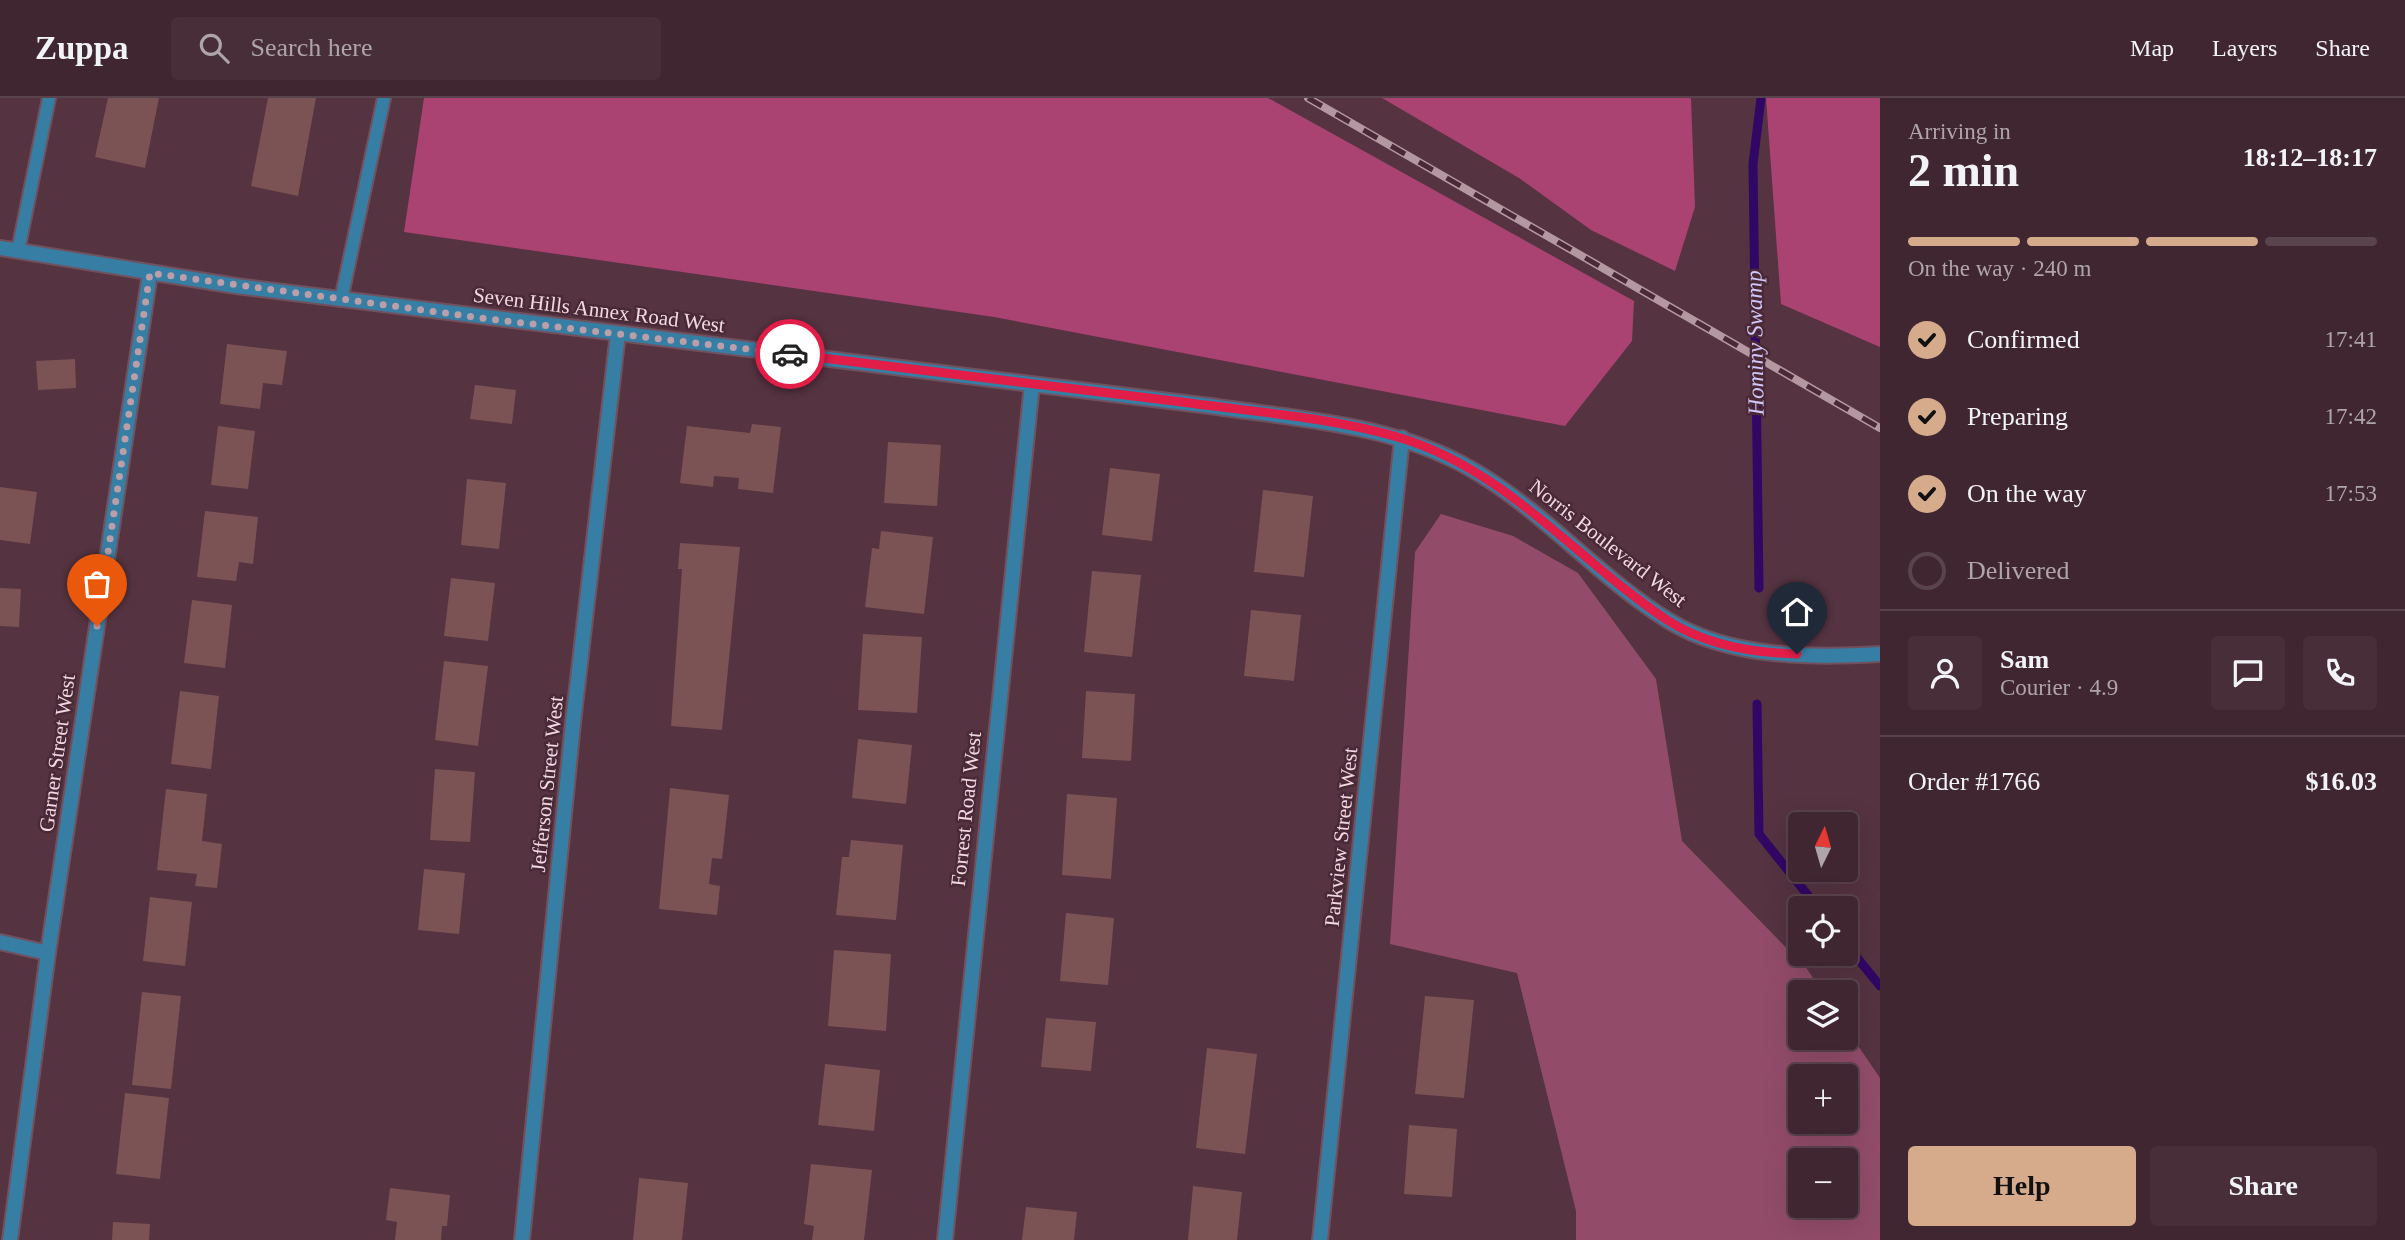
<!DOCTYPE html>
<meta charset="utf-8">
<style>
body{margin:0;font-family:Georgia,serif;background:#472e39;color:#f1f3f6;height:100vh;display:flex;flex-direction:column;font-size:26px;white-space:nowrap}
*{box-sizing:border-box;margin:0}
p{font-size:23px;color:#aea5ab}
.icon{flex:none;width:38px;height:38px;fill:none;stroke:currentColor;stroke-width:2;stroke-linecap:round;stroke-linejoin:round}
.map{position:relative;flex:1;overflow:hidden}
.side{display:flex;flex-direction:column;background:#402631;width:525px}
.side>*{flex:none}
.needle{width:46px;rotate:5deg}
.buttons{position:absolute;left:1788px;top:714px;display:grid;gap:14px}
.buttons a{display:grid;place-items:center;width:70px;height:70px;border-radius:7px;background:#402631;box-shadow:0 7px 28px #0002,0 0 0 2px #59434d;font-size:35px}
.pin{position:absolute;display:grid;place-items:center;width:60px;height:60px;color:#fff;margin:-72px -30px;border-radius:50% 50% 50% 0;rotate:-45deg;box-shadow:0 0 7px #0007}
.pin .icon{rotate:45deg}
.courier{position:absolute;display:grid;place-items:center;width:70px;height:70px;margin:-35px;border:5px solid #e11d48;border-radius:50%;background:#fff;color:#222;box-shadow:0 2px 9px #0007}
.head em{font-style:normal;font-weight:800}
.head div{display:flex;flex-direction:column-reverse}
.head{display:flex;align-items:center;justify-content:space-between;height:119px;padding:0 28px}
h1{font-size:46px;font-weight:800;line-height:52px}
.bar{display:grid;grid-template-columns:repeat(4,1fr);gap:10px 7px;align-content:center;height:84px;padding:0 28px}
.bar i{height:9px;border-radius:5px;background:#59434d}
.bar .on{background:#d6ab8b}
.bar p{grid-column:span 4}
.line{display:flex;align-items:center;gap:18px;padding:0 28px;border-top:2px solid #59434d}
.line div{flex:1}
.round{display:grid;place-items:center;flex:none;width:74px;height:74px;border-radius:7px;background:#472e39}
ol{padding:0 28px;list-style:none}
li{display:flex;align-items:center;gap:21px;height:77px}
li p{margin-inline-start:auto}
li .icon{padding:7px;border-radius:50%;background:#d6ab8b;color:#111;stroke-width:4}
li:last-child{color:#aea5ab}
li i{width:38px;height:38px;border:4px solid #59434d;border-radius:50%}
.cta{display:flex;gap:14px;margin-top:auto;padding:14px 28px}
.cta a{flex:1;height:80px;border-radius:7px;background:#d6ab8b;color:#111;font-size:28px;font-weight:800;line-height:80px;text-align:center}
.cta a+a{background:#472e39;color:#f1f3f6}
header{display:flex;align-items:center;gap:42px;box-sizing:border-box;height:98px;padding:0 35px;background:#402631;border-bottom:2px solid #59434d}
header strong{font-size:33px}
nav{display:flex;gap:38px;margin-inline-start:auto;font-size:24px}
.search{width:490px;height:63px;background:#472e39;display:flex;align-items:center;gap:18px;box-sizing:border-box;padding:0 24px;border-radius:7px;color:#aea5ab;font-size:26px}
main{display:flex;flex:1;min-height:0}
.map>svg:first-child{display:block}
</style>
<header>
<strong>Zuppa</strong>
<div class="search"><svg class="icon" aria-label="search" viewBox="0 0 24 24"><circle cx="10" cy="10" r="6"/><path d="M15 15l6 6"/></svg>Search here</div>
<nav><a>Map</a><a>Layers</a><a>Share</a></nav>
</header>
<main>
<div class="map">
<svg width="1880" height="1142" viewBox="0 0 1880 1142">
<rect width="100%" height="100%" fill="#553341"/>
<path fill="#924c69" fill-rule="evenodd" d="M1441,416l72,22 65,37 78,106 26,162 125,128 15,23h-21v46h45v-10l34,50v162h-304v-29l-59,-238 -127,-29 25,-392zM1801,978h45v46h-45zM1801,1062h45v46h-45z"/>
<path fill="#aa4372" d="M424,0h844l366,203 -2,40 -67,85 -571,-109 -590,-85z
M1382,0h309l4,109 -20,64 -84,-41 -72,-52z
M1766,0h114v249l-99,-43z"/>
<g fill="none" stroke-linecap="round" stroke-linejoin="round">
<path stroke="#310765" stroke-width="9" d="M1759,490l-6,-424 8,-66
M1757,606l2,130 59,74
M1846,846l34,42"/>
</g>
<path fill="#7b5355" d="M108,0h51l-14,70 -50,-11z
M268,0h48l-18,98 -47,-10z
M227,246l60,7 -5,34 -19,-2 -3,26 -40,-5z
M75,261l1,29 -38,2 -2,-29z
M475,287l41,5 -4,34 -42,-5z
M752,326l29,3 -8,66 -35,-4 1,-11 -25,-2 -1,11 -33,-4 7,-57 63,7z
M218,328l37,5 -7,58 -37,-4z
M888,344l53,3 -4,61 -53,-3z
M1110,370l50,6 -8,67 -50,-6z
M467,381l39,4 -7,66 -38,-4z
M0,389l37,5 -7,52 -30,-4z
M1263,392l50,6 -9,81 -50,-5z
M205,413l53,6 -5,47 -14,-2 -3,19 -39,-4z
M881,433l52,6 -9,77 -59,-7 7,-59 7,1z
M680,445l60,4 -18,183 -51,-4 11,-157h-4z
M1092,473l49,4 -9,82 -48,-5z
M451,480l44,5 -7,58 -44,-5z
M0,490l21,1 -2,38 -19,-1z
M192,502l40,5 -7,63 -41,-5z
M1251,512l50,5 -7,66 -50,-5z
M863,536l59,3 -5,76 -59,-3z
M444,563l44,5 -10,80 -43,-6z
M180,593l39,5 -8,73 -40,-5z
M1086,593l49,3 -4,67 -49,-3z
M858,641l54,6 -6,59 -54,-6z
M435,671l40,3 -5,70 -40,-2z
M670,690l59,7 -7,64 -10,-1 -3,26 11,2 -3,29 -58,-6z
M166,691l41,5 -5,47 20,3 -5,44 -22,-2 2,-12 -40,-4z
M1067,696l50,4 -6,81 -49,-4z
M851,742l52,5 -7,75 -60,-5 6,-58h7z
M424,771l41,4 -6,61 -41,-4z
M150,799l42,5 -7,64 -42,-5z
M1066,815l48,5 -6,67 -48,-4z
M834,852l57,4 -5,77 -58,-5z
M142,894l39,4 -10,93 -39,-4z
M1425,898l49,4 -10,98 -49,-4z
M1046,920l50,4 -5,49 -50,-4z
M1207,950l50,6 -12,100 -49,-6z
M825,966l55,6 -6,61 -56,-6z
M125,995l44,5 -9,81 -44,-5z
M1409,1027l48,4 -5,68 -48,-3z
M811,1066l61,6 -8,70h-52l2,-14 -10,-2z
M639,1080l49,5 -6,57h-49z
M1193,1088l49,6 -5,48h-49z
M390,1090l60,7 -3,31h-5l-1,14h-46l2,-18 -11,-2z
M1026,1109l51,5 -3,28h-52z
M113,1124l37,2 -1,16h-37z"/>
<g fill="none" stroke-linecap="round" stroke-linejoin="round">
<defs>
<path id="lane" d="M18,153l31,-153
M341,202l43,-202"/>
<path id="street" d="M0,150l236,38 974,120c88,13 183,18 261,63 73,42 127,108 198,152 61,37 141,37 211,33
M0,844l48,11
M10,1142l38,-287 102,-680
M522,1142l51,-517 45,-390
M945,1142l87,-856
M1320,1142l82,-802"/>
</defs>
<use href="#lane" stroke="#71515e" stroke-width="16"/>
<use href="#street" stroke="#71515e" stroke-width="18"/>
<use href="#lane" stroke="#377ea4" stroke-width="12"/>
<use href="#street" stroke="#377ea4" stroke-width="14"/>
<defs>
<path id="rail" d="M1308,0l572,330"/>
</defs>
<use href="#rail" stroke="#b398a2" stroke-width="8"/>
<use href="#rail" stroke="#4a2936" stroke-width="5" stroke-dasharray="16" stroke-linecap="butt"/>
</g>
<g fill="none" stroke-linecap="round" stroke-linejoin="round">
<path stroke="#ba9fa9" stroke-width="7" stroke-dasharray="0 12.6" d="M97,528l53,-353 339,46 301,35"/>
<path stroke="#e11d48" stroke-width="9" d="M790,256c131,16 262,32 392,48 72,10 149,15 219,36 107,33 176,122 266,182 37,24 86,33 130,34"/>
</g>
<g text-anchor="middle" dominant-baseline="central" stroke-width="5" stroke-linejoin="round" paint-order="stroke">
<g font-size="21" fill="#f0d9e1" stroke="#4a2936">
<text transform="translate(599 212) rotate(7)">Seven Hills Annex Road West</text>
<text transform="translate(1608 445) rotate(38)">Norris Boulevard West</text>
<text transform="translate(57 655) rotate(-82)">Garner Street West</text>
<text transform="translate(547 686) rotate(-84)">Jefferson Street West</text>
<text transform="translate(966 711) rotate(-84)">Forrest Road West</text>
<text transform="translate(1341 739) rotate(-84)">Parkview Street West</text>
</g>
<g font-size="23" font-style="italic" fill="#d0c6f7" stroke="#4a2936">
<text transform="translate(1755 245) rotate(-91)">Hominy Swamp</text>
</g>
</g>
</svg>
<div class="buttons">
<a><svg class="needle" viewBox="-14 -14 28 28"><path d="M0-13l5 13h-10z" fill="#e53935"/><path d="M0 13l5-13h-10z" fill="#aea5ab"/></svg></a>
<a><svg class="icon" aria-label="locate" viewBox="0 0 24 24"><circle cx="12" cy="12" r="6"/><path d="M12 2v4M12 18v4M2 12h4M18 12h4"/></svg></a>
<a><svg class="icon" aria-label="layers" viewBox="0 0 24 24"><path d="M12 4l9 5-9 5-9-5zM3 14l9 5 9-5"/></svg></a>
<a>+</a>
<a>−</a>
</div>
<div class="pin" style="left:97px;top:528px;background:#ea580c"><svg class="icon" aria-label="bag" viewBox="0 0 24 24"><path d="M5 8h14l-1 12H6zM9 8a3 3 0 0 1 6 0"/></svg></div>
<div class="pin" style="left:1797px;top:556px;background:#1f2937"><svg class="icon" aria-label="home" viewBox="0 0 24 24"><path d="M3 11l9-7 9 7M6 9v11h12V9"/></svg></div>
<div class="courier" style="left:790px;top:256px"><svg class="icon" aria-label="car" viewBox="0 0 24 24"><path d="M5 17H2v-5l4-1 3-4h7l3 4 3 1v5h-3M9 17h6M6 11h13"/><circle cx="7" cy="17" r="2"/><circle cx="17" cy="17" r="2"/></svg></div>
</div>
<section class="side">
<div class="head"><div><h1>2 min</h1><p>Arriving in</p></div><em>18:12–18:17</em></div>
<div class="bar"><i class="on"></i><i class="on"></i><i class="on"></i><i></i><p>On the way · 240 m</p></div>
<ol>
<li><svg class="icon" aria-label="check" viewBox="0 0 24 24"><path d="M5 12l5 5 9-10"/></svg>Confirmed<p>17:41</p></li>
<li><svg class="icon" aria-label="check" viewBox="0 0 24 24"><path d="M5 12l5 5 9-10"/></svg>Preparing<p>17:42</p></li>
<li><svg class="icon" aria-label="check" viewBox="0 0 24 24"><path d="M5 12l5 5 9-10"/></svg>On the way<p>17:53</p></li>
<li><i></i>Delivered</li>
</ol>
<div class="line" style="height:126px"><a class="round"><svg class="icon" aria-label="person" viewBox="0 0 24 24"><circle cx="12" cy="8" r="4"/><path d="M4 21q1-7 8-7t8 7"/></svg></a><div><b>Sam</b><p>Courier · 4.9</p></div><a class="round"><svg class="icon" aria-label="chat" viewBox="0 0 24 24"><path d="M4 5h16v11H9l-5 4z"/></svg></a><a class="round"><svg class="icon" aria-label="phone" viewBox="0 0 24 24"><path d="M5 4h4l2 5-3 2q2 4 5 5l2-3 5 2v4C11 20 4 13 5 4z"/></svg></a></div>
<div class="line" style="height:91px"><div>Order #1766</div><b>$16.03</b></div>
<div class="cta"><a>Help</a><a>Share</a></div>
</section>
</main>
